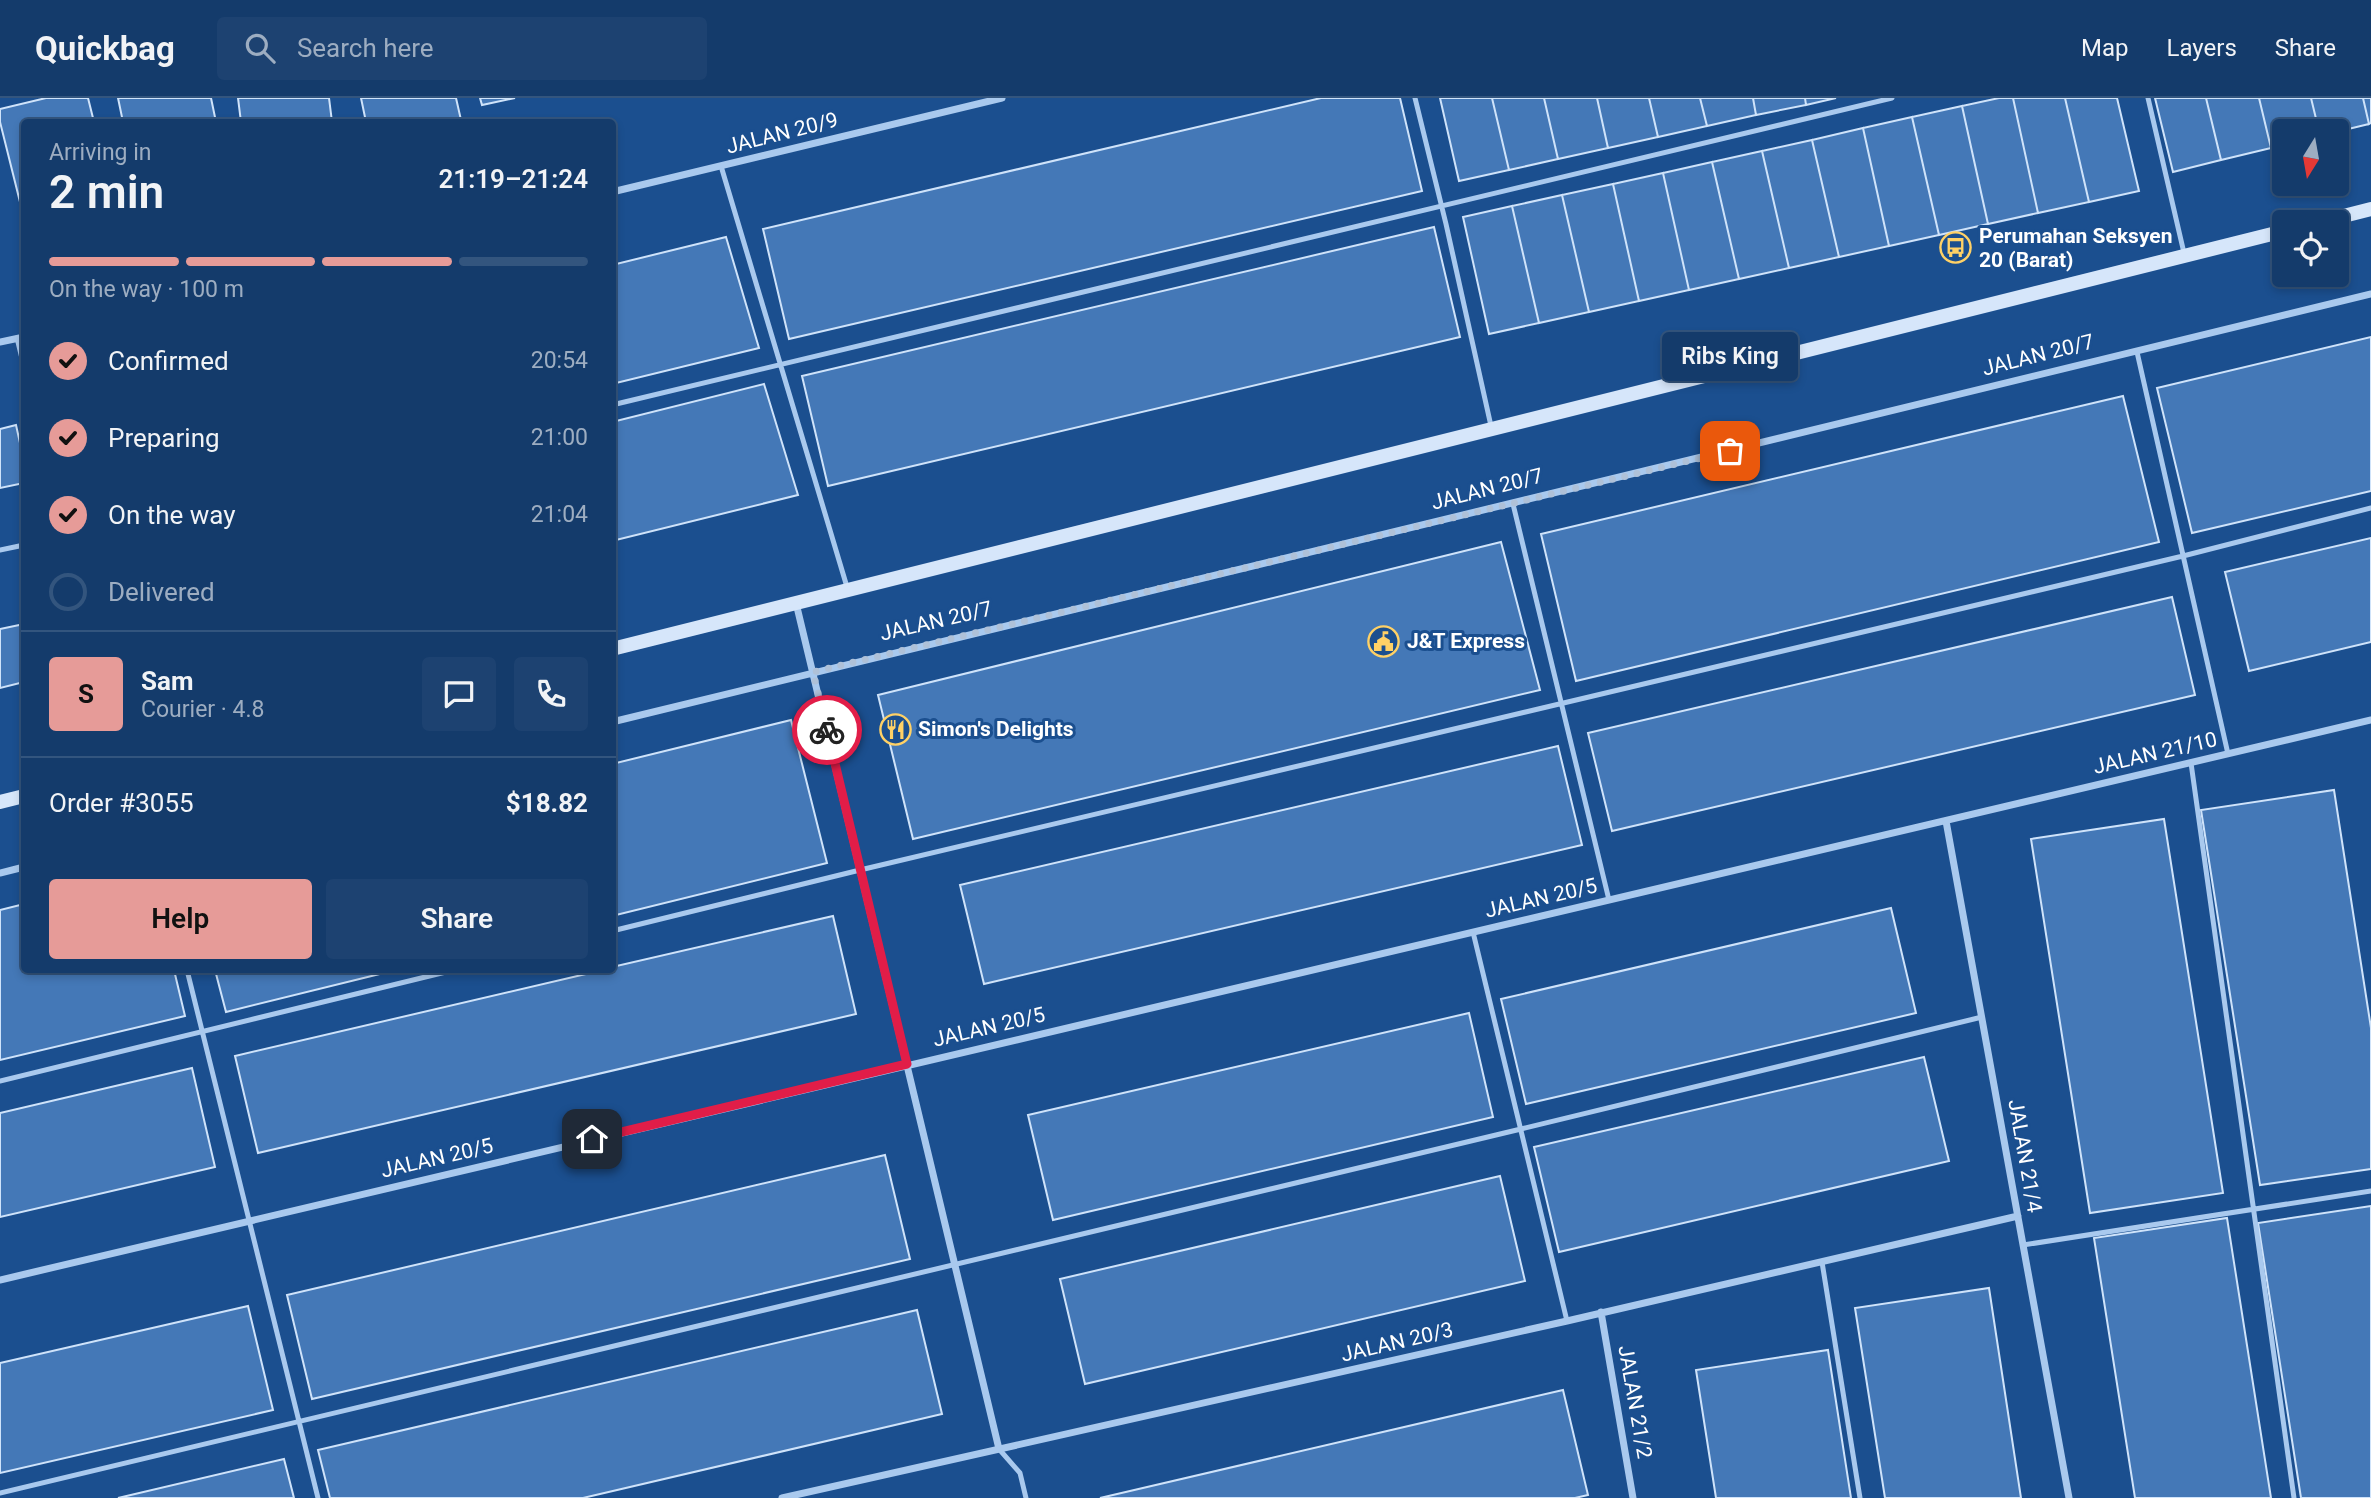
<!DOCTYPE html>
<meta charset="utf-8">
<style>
body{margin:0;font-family:Roboto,sans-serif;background:#1d4271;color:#f1f3f6;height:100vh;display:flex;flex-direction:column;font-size:26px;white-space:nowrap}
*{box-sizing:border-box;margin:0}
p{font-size:23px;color:#9dadc1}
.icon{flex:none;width:38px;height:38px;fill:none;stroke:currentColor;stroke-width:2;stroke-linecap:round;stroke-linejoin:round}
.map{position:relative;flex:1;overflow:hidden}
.panel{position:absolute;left:21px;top:21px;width:595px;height:854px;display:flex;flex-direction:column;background:#143b6b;border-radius:7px;box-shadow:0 4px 10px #0003,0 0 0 2px #33557e}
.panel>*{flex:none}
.needle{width:46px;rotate:191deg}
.buttons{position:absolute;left:2272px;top:21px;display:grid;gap:14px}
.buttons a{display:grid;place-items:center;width:77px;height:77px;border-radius:7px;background:#143b6b;box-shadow:0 4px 10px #0003,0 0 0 2px #33557e;font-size:35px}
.pin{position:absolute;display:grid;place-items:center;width:60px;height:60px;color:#fff;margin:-30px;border-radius:14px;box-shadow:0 4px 10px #0006}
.courier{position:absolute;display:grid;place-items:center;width:70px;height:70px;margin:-35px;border:5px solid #e11d48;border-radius:50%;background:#fff;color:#222;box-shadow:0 2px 9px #0007}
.bubble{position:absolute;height:49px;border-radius:7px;background:#143b6b;box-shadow:0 4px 10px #0003,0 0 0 2px #33557e;font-size:23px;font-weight:600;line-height:49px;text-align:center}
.overview em{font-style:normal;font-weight:600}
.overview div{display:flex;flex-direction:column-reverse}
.overview{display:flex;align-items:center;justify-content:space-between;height:119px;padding:0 28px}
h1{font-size:46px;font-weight:600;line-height:52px}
.bar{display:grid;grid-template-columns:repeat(4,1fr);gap:10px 7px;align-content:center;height:84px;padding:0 28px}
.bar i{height:9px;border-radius:5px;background:#33557e}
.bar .active{background:#e69b98}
.bar p{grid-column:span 4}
.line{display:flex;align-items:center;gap:18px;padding:0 28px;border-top:2px solid #33557e}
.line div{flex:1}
.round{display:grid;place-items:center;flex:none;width:74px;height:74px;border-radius:7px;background:#1d4271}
ol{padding:0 28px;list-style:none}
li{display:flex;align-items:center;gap:21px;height:77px}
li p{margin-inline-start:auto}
li .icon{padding:7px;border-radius:50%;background:#e69b98;color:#111;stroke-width:4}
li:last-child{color:#9dadc1}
li i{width:38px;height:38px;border:4px solid #33557e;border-radius:50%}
.button{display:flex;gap:14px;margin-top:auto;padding:14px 28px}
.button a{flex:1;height:80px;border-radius:7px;background:#e69b98;color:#111;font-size:28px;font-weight:600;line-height:80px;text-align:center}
.button a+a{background:#1d4271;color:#f1f3f6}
header{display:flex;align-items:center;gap:42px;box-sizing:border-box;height:98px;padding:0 35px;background:#143b6b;border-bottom:2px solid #33557e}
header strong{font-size:33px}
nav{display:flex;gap:38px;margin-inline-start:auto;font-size:24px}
.search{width:490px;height:63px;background:#1d4271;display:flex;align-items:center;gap:18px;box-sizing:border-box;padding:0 24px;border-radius:7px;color:#9dadc1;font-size:26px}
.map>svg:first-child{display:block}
</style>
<header>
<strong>Quickbag</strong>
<div class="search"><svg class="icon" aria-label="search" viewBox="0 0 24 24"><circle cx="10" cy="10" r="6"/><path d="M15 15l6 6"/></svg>Search here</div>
<nav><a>Map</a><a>Layers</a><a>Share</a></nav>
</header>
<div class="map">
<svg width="2371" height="1400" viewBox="0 0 2371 1400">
<rect width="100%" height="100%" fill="#1b4f8f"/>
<path fill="#4478b7" stroke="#cfe3fa" stroke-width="2" d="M46,0h42l6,24h-70v96l-24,-96v-13z
M118,0h93l5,24h-93z
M238,0h91l3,24h-91z
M361,0h95l5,22 -11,2h-84z
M480,0h35l-33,7z
M1321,0h79l22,93 -633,148 -26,-110z
M1440,0h52l17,72 -50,11z
M1492,0h52l14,61 -49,11z
M1544,0h53l11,50 -50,11z
M1597,0h52l9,39 -50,11z
M1649,0h51l7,28 -49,11z
M1700,0h53l3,17 -49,11z
M1753,0h52l1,7 -50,10z
M1805,0h31l-30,7z
M1999,0h14l25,115 -50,11 -26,-118z
M2013,0h52l24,104 -51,11z
M2065,0h52l22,93 -50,11z
M2155,0h51l15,62 -48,12z
M2206,0h53l12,50 -50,12z
M2259,0h52l8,33h-35v13l-13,4z
M2311,0h52l6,26 -33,8 -17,-1z
M2363,0h8v25l-2,1z
M1962,8l26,118 -49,11 -27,-118z
M1912,19l27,118 -50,11 -26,-118z
M1863,30l26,118 -50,11 -27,-117z
M1812,42l27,117 -50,11 -27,-117z
M1762,53l27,117 -50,11 -27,-117z
M1712,64l27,117 -50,11 -26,-117z
M1663,75l26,117 -50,11 -26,-117z
M1613,86l26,117 -50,11 -27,-117z
M1562,97l27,117 -50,11 -27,-117z
M1512,108l27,117 -50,11 -26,-117z
M1434,129l26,110 -632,149 -26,-110z
M726,139l33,111 -147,36v-119z
M2371,239v154l-179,42 -35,-145z
M764,286l34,111 -186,46v-119z
M2123,298l36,146 -583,139 -35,-147z
M16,327l8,36v22l-24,5v-59z
M2371,440v104l-122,29 -24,-99z
M1501,444l39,148 -627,149 -35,-144z
M2172,499l23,98 -583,136 -24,-98z
M24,526v58l-24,6v-59z
M791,622l36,143 -215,53v-152z
M1558,648l24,99 -598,139 -24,-99z
M2334,692l37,238v141l-111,16 -59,-375z
M2164,721l59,374 -133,20 -59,-374z
M24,806v66h150l11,46 -185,44v-150z
M1891,810l25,105 -390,91 -25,-105z
M833,818l23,98 -598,139 -23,-97 368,-86h9v-3z
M215,872h181l-170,42z
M1469,915l24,104 -440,103 -25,-105z
M1924,959l25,104 -390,91 -25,-105z
M192,970l23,99 -215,50v-104z
M885,1057l25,104 -598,140 -25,-104z
M1500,1078l25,105 -440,103 -25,-105z
M2371,1108v292h-70l-43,-275z
M2227,1120l44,280h-136l-41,-260z
M1989,1190l32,210h-136l-30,-190z
M248,1208l25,104 -273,63v-110z
M917,1212l25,104 -359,84h-253l-12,-48z
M1828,1252l23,148h-135l-20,-128z
M1563,1292l25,105 -13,3h-475z
M284,1361l10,39h-176z"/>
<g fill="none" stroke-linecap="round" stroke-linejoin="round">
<path stroke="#a9c9ee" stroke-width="5" d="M1415,0l31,126 45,202
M2148,0l36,155
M721,68l126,421
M17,240l7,29
M2137,254l91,402
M612,307l1280,-307
M1513,406l96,396
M0,452l24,-5
M2191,665l103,735
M612,833l248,-61 1323,-314 188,-48
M1473,834l94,389
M187,872l131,528
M0,983l454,-111
M2023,1147l348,-54
M1822,1164l38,236
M999,1351l21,24 6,25
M0,1395l1521,-364 461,-112"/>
<path stroke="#a9c9ee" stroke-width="7" d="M612,94l390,-94
M0,244l24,-5
M796,505l203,846
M612,624l1759,-428
M1946,723l123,677
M0,775l24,-6
M0,1182l2371,-560
M1601,1214l32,186
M782,1400l785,-177 451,-105"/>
<path stroke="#d6e6fa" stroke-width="14" d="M2320,124l51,-13
M612,551l1672,-418
M0,704l24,-6"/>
</g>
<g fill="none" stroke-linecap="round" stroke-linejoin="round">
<path stroke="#afc1d8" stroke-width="7" stroke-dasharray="0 12.6" d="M827,632l-14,-58 917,-221"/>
<path stroke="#e11d48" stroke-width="9" d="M592,1041l315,-75 -80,-334"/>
</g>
<defs>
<symbol id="bus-ring" viewBox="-11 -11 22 22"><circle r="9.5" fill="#1b4f8f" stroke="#ffd166" stroke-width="1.5"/><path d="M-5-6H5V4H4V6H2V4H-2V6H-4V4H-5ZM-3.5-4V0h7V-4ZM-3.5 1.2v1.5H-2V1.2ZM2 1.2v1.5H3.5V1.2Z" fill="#ffd166"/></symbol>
<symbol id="civic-ring" viewBox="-11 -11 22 22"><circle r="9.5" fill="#1b4f8f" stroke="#ffd166" stroke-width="1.5"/><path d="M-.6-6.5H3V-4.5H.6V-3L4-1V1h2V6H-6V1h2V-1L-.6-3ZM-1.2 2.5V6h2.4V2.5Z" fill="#ffd166"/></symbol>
<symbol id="restaurant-ring" viewBox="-11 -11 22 22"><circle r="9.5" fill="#1b4f8f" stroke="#ffd166" stroke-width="1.5"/><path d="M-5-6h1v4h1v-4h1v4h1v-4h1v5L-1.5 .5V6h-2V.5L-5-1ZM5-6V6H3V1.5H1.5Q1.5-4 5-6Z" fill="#ffd166"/></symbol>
</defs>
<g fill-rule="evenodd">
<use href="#bus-ring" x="1938" y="132" width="35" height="35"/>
<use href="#civic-ring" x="1366" y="526" width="35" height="35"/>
<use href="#restaurant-ring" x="878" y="614" width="35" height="35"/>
</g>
<g text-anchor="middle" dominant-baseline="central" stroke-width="6" stroke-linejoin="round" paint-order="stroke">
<g font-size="21" fill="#fff" stroke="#1b4f8f">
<text transform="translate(782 35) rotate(-14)">JALAN 20/9</text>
<text transform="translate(2038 257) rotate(-14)">JALAN 20/7</text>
<text transform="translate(1487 391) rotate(-14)">JALAN 20/7</text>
<text transform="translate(936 523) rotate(-13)">JALAN 20/7</text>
<text transform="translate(2155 655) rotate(-13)">JALAN 21/10</text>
<text transform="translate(1541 800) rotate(-13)">JALAN 20/5</text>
<text transform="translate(989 929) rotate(-13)">JALAN 20/5</text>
<text transform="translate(2025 1058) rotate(80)">JALAN 21/4</text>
<text transform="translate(437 1060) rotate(-13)">JALAN 20/5</text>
<text transform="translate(1397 1244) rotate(-13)">JALAN 20/3</text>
<text transform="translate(1635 1304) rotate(80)">JALAN 21/2</text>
</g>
<g font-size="21" font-weight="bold" fill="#fff" stroke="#1b4f8f" text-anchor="start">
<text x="1979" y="138">Perumahan Seksyen<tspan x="1979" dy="24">20 (Barat)</tspan></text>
<text x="1407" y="543">J&amp;T Express</text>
<text x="918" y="631">Simon's Delights</text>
</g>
</g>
</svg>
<div class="buttons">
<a><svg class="needle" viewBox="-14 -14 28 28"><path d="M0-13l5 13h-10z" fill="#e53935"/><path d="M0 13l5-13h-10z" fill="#9dadc1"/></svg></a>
<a><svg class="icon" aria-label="locate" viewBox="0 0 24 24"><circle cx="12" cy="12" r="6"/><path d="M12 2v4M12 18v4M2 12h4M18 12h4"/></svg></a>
</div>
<div class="pin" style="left:1730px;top:353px;background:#ea580c"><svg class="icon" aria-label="bag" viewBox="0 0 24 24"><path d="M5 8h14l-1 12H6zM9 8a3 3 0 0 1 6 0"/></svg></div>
<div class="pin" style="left:592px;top:1041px;background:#1f2937"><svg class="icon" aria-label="home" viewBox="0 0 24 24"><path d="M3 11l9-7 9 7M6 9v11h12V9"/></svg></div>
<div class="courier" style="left:827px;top:632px"><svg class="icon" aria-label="bike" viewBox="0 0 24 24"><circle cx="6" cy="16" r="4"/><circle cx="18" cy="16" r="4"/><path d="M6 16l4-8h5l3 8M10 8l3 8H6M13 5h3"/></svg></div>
<div class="bubble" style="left:1662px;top:234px;width:136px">Ribs King</div>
<section class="panel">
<div class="overview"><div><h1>2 min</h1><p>Arriving in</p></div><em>21:19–21:24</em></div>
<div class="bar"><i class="active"></i><i class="active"></i><i class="active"></i><i></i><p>On the way · 100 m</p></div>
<ol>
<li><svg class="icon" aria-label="check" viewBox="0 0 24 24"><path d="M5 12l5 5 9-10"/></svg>Confirmed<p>20:54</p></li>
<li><svg class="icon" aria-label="check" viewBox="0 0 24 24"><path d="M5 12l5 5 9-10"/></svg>Preparing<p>21:00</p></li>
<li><svg class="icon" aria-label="check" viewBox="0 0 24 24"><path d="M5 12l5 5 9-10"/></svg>On the way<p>21:04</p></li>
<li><i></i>Delivered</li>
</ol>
<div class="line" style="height:126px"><b class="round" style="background:#e69b98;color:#111">S</b><div><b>Sam</b><p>Courier · 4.8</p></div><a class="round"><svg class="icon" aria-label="chat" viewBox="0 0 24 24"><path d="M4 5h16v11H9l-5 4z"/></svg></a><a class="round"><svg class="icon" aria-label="phone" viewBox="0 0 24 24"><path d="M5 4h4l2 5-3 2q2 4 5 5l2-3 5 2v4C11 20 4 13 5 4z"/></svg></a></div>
<div class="line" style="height:91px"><div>Order #3055</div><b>$18.82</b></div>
<div class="button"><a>Help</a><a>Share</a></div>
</section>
</div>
